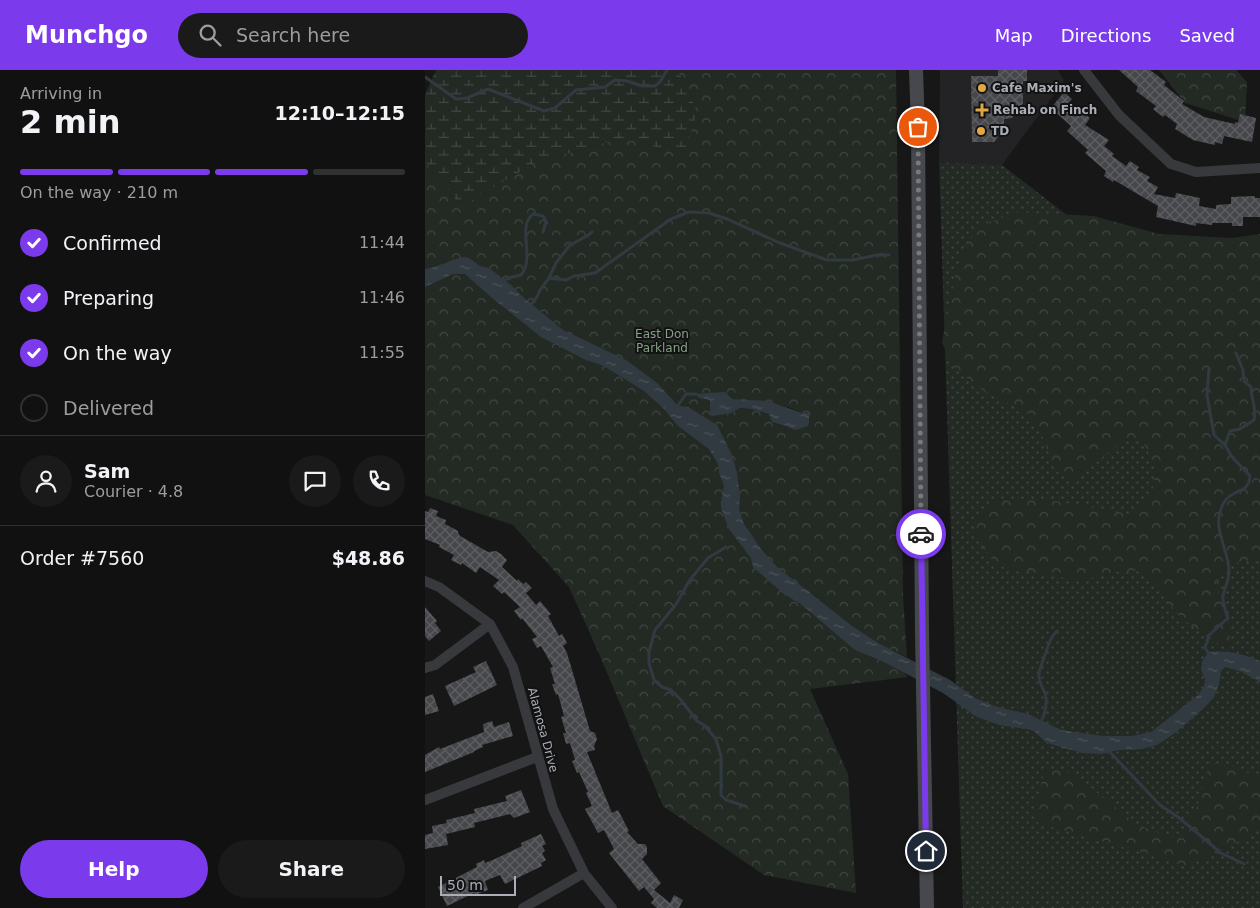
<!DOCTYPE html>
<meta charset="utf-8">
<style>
body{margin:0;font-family:"DejaVu Sans",sans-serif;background:#1a1a1b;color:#f1f3f6;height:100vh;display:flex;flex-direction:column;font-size:19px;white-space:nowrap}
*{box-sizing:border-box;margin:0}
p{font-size:16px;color:#9c9d9f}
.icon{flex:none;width:28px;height:28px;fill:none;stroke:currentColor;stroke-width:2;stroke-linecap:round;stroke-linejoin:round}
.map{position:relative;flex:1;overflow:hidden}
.panel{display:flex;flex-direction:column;background:#111112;width:425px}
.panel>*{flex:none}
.scale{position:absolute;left:15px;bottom:12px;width:76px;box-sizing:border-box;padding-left:5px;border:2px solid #aaaeb7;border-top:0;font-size:14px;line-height:18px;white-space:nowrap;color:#aaaeb7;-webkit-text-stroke:4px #121213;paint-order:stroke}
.pin{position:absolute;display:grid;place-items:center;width:42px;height:42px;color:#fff;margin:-21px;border:2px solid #fff;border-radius:50%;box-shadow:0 1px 5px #0007}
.courier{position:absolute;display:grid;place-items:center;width:50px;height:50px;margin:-25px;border:4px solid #7c3aed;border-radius:50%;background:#fff;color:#222;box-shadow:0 1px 6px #0007}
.overview em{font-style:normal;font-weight:600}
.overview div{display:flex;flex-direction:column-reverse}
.overview{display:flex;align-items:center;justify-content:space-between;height:85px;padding:0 20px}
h1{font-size:32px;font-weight:600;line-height:38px}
.bar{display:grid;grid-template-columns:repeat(4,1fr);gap:8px 5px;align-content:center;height:60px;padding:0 20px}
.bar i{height:6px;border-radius:4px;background:#303132}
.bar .selected{background:#7c3aed}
.bar p{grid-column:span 4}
.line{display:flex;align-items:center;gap:12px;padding:0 20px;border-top:1px solid #303132}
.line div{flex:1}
.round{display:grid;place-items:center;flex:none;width:52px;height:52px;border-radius:26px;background:#1a1a1b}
ol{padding:0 20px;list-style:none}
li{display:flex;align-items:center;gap:15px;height:55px}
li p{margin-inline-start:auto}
li .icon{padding:5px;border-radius:50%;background:#7c3aed;color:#fff;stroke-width:4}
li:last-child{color:#9c9d9f}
li i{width:28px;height:28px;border:2px solid #303132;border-radius:50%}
.cta{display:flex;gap:10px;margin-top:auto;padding:10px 20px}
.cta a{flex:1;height:58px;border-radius:30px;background:#7c3aed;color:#fff;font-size:20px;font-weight:600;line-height:58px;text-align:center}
.cta a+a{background:#1a1a1b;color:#f1f3f6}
header{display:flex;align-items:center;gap:30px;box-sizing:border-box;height:70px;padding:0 25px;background:#7c3aed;color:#fff}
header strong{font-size:24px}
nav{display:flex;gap:28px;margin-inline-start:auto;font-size:18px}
.search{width:350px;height:45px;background:#1a1a1b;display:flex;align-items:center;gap:12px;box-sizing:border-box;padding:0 18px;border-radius:28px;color:#9c9d9f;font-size:19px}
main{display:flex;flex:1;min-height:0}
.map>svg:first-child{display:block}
</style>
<header>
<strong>Munchgo</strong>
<div class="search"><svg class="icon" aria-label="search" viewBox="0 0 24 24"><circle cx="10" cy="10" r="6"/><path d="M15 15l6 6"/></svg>Search here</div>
<nav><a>Map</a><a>Directions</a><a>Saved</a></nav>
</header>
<main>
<section class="panel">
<div class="overview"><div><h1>2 min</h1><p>Arriving in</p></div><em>12:10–12:15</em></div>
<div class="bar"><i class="selected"></i><i class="selected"></i><i class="selected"></i><i></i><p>On the way · 210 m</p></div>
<ol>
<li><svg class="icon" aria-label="check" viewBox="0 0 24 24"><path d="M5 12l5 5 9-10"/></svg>Confirmed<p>11:44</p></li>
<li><svg class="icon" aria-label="check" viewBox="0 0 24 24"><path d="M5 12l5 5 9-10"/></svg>Preparing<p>11:46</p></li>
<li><svg class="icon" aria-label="check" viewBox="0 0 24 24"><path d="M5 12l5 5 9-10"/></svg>On the way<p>11:55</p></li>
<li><i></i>Delivered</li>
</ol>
<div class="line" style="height:90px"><a class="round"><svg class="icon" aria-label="person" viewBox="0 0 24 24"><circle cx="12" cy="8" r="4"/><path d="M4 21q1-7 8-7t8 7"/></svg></a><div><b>Sam</b><p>Courier · 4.8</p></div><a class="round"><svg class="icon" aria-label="chat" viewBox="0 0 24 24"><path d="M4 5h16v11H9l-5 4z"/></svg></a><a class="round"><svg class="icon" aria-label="phone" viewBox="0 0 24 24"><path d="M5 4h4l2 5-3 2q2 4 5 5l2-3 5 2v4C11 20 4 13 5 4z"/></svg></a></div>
<div class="line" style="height:65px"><div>Order #7560</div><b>$48.86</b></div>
<div class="cta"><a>Help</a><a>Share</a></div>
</section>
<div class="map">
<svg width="835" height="838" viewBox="0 0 835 838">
<defs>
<pattern id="grass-dots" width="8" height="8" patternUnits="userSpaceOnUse" patternTransform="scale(1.25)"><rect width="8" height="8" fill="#232a24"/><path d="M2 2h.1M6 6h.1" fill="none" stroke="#404642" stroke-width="1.8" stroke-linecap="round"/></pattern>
<pattern id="forest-crowns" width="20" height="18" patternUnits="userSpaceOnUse" patternTransform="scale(1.25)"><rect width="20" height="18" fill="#232a24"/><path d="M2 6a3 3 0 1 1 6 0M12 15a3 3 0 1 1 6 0" fill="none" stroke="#404642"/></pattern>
<pattern id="wetland-marsh" width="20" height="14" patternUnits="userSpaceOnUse" patternTransform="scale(1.25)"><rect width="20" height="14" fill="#232a24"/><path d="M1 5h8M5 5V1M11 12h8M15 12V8" fill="none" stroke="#404642"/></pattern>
<pattern id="water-ripples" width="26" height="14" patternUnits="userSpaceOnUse" patternTransform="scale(1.25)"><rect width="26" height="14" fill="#313a40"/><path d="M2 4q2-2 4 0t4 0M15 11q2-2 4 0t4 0" fill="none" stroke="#4c5459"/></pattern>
<pattern id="building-cross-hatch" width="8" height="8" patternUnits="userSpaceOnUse" patternTransform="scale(1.25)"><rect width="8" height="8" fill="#46474b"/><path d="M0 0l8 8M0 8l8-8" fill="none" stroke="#5e5f63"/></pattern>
</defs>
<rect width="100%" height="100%" fill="#171718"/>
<path fill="#232325" d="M515,0h118l6,11 -62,84 -63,-3z"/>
<path fill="url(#grass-dots)" d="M514,92l63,3 96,74 162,13v656h-297z"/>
<path fill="url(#forest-crowns)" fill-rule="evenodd" d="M250,0h221l7,525 4,62 -28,-13 29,33 -98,12 38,85 8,119 -92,-18 -101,-69 -63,-150 -31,-69 -56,-62 -88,-30v-333l31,38 12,2 67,-39 75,-22h31l24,10 18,-73zM306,329c25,2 49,3 71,14l5,13c-14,5 -20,2 -35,-4l-3,-8 -18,-5 -11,-1 -9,5 -21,1v-14z
M734,0h77l11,12 -2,40 -60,-19z
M593,142l76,4 65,18 73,4 28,-4v326l-1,-2 -33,7 -11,22 11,19 4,28 -1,12 -15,-4 -33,-24 -39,-47h-21l-38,9 -41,-5 -45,-9 -20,-27 -2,-20 22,-20 52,1 80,14 23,-21 4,-27 -13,-24 -19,-3 -43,37 -11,4 -15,-10 -13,-35 -13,-21 -45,-23 -33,-26 -9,-23 14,-70 9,-26 17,-21z
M787,693l27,5 21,12v48l-16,11 -56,27 -150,-43 -3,-14 10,-41 28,5 64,52 34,12 8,-1 18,-29 8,-31z"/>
<path fill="url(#wetland-marsh)" d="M11,0h239l8,8 14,34 -10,35 -22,4 -24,-10h-31l-75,22 -67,39 -12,-2 -31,-38v-67z"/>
<path fill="url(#water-ripples)" d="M39,187l5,1 11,8 9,2 22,17 13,13 39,32 63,30 31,23 21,23 10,1 29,18 15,30 5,18 3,24 -1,12 5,15 17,25 16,18 75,59 26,17 72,37 25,18 22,9 31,7 33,16 42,6h29l19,-4 47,-37 6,-8 1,-8 -4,-9 1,-8 6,-10c19,-2 34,1 52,9v21l-20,-11 -15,-4 -4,4 -2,14 -5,12 -12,13 -27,23 -18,12 -16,4 -22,1 -19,4 -18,-1 -35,-10 -14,-13 -34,-5 -22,-8 -34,-24 -63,-33 -25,-10 -53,-45 -18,-11 -31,-27 -2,-9 -22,-29 -8,-21v-6l3,-16 -5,-13 -1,-9 -9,-15 -31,-23 -15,-18 -19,-17 -40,-25 -18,-6 -45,-23 -50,-40 -26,-23h-12l-28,13v-18c14,-2 25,-9 39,-12z
M300,322l7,7 36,2 34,12h7v9l-1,4 -12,4 -24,-8 -3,-8 -18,-5 -11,-1 -9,5 -19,3 -2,-2v-14l-11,-2 -3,-4z"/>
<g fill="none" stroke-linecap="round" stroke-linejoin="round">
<path stroke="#313a40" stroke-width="3" d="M0,7l31,22 11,-1 21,-9 56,22 11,-3 21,-18 29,-3 10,-7 12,1 15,5h13l5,-4 7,-12
M124,208l17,2 8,-4 21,-3 76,-54 18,-7 20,1 18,6 53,24 47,17h26l24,-5h12
M77,211l10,-4 9,-2c15,-18 -5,-47 12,-61l10,2 3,5 -3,11
M105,236l7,-9 3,-7 9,-12 7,-15 14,-18 17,-9 5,-4
M784,299l-2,26 7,40 11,10 7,12 18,19c-1,13 -8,13 -17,18 -6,3 -10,9 -12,15 -8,20 7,40 8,61 0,12 -4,16 -6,26 -1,6 3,16 5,22l-19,17 -4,13 5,7
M251,338l10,-14h10
M800,375l5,-14 10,-2 14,-9c3,-14 -3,-19 -3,-33l-7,-6 -1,-11 -7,-17
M301,477l-18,11 -19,23 -12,22 -22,27 -6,22v11l5,17 8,7 9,3 10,10 16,21 7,4 12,14 5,17v39l5,5 19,6
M615,653c5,-7 8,-22 5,-30 -3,-7 -7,-12 -6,-19 0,-3 11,-34 13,-37 1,-2 4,-4 5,-6
M683,680l52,55 18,12 43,36 23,11"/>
</g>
<path fill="url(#building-cross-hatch)" d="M573,0h29v11h-4v22l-11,15 -8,1v10l-10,13h-22l-1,-66h27z
M694,0h31l16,12 -2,3 20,16 -2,3 22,13 31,7v-2l3,1 2,-9 16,4 -4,24 -28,-6 -2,8 -7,-2v3l-22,-5 -18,-11 2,-5 -12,-9 -2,2 -10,-8 3,-3 -20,-15 2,-4z
M639,22l8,7 -4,5 12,11 2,-3 8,6 -5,7 24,15 -5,6 10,8 -2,2 14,10 4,-5 9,6 -2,3 13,7 -3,4 11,6 -4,7 21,4 1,-5 24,5 -1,8 17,3v-4l15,-1v-7l24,-1v2h5v19h-17v9h-11v-3h-20v2l-16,-2v3l-40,-9 2,-11 -44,-26 -1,2 -9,-6 2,-5 -21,-18 3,-3 -21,-19 4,-5 -20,-18z
M5,438l8,3 -2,5 10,4 -1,4 13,7v2l2,3 28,16 8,-1 5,3 6,6 -5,7 15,14 1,-2 5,5 3,-2 6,6 -6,5 10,12 4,-4 11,13 -3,2 11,20 3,-2 5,9 -4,3 4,7 23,78 5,2 2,6 -3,7 1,4 -8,2 25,61 6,-3 11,21 -2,1 11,12h7l2,3v7l-5,5 19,24 -7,7 16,13 4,-8 9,5 -4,8h-22l-6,-5 3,-4 -10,-12 -5,4 -30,-38 5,-4 -10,-19 -6,3 -13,-24 7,-3 -6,-13 2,-1 -9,-20 -2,1 -5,-12 3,-1 -5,-17 -4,1 -3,-11h3l-5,-16 3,-1 -6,-22 -2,1 -4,-11h3l-5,-16 3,-1 -12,-21 -4,2 -5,-9 5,-2 -15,-19 -1,2 -7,-9 6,-4 -16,-15 -2,2 -9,-8 6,-6 -19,-13 -4,6 -14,-10 -1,2 -10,-5 3,-5 -15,-8 1,-2 -15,-6v-28l3,1z
M0,537l12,14 -2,2 6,8 -12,10 -4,-5z
M61,591l11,24 -43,21 -9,-20 31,-14 -3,-5z
M8,624l6,17 -14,4v-18z
M67,651l2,6 15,-5 4,14 -31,9 1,2 -9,4v1l-49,20v-17l14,-8 1,2 44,-17 -1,-8z
M96,720l9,22 -16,6 -4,-4 -36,9 1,4 -29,7 2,11 -23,4v-14l8,-2 -1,-7 15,-3 -1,-3 29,-7 -1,-4 33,-8 -2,-5z
M116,764l5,10 -4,2 3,5 -3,2 4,7 -5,3 1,3 -37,18 -5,-9 -15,6 3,9 -13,5 -1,-2 -27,13 -9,-19 39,-20 -1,-3 8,-4 1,3 10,-4 27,-13 -1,-3z"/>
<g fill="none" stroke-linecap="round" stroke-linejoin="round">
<path stroke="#38393d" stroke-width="10" d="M659,0l35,45 52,49 25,8 64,-4
M0,511l14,6 51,37 23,43 40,142 31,64 28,35
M0,598l10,-3 55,-41
M0,730l112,-43
M98,838l61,-35"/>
<path stroke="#46484d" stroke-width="14" d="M491,0l2,57 4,504 5,277"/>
</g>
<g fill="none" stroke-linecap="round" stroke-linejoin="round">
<path stroke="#77797f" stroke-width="5" stroke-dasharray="0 9" d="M493,57l3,407"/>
<path stroke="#7c3aed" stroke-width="6" d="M496,464l5,317"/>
</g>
<g fill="#e2a645" stroke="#121213" stroke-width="2">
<circle cx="557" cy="18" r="5"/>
<path d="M554.5 32.5h5v5h5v5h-5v5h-5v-5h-5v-5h5z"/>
<circle cx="556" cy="61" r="5"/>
</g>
<g text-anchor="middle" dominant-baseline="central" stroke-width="4" stroke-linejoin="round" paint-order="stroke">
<g font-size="12" font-weight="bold" fill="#aaaeb7" stroke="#121213" text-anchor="start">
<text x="567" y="18">Cafe Maxim's</text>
<text x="568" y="40">Rehab on Finch</text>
<text x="566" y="61">TD</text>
</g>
<g font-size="12" fill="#83a083" stroke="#121213">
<text x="237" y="264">East Don<tspan x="237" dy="14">Parkland</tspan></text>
</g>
<g font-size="12" fill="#aaaeb7" stroke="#121213">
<text transform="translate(118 660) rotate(75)">Alamosa Drive</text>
</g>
</g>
</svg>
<div class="scale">50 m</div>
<div class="pin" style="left:493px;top:57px;background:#ea580c"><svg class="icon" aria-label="bag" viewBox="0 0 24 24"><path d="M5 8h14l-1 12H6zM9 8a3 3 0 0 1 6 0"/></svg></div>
<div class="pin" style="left:501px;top:781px;background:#1f2937"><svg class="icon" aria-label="home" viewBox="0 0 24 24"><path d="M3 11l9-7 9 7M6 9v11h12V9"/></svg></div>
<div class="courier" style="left:496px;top:464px"><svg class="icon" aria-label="car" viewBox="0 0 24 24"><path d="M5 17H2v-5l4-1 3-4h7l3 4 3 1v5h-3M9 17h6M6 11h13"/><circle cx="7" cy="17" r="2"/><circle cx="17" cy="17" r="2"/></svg></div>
</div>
</main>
